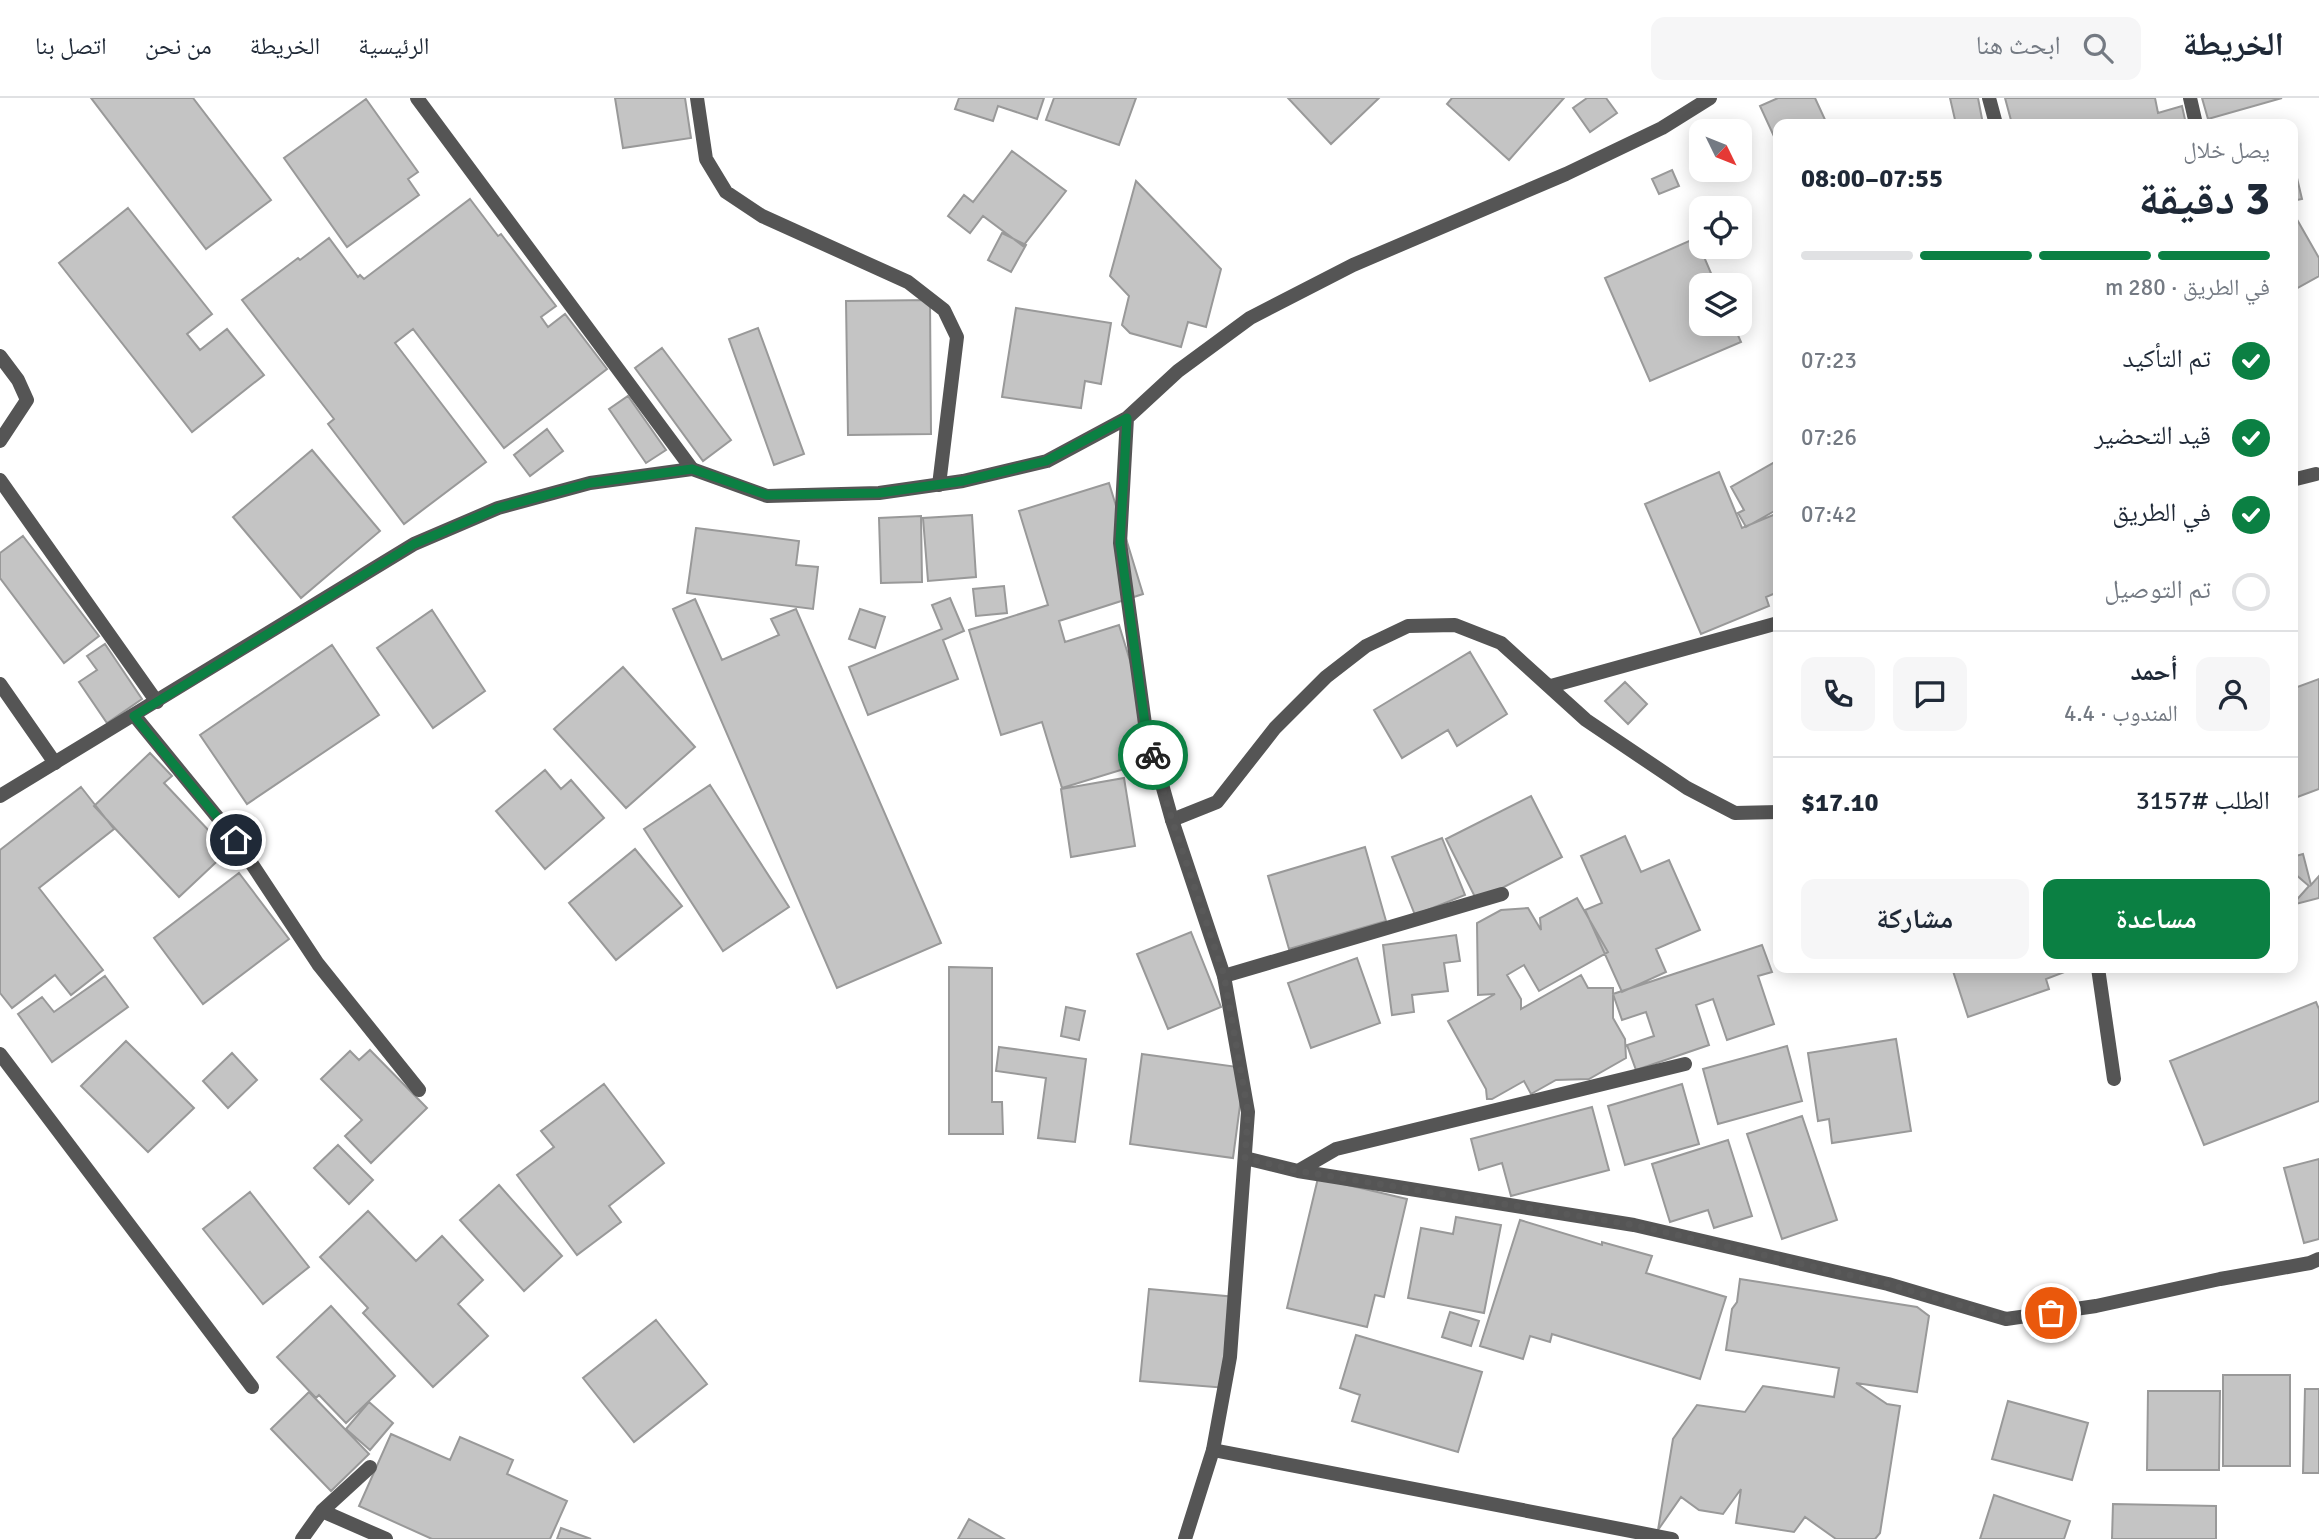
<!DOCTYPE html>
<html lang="ar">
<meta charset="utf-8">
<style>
body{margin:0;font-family:Signika,"Noto Naskh Arabic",sans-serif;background:#f6f6f7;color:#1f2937;direction:rtl;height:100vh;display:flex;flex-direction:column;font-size:26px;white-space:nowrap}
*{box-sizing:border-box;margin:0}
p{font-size:23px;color:#747a83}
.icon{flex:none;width:38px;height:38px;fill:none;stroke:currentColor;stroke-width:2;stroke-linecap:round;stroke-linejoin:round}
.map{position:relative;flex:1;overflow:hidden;direction:ltr}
.panel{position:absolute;left:1773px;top:21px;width:525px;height:854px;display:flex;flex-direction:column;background:#fff;border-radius:14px;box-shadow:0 4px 18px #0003;direction:rtl}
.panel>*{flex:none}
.needle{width:46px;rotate:133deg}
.controls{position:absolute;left:1689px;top:21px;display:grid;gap:14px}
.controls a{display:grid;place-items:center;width:63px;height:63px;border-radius:14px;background:#fff;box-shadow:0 4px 18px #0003;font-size:35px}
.pin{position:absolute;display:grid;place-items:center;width:60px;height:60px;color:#fff;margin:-30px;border:4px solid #fff;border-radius:50%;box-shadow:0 2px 7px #0007}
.courier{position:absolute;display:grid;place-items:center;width:70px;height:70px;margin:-35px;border:5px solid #0b8043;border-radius:50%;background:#fff;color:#222;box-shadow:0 2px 9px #0007}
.headline em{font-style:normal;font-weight:800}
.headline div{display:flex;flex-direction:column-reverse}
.headline{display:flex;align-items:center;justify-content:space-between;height:119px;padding:0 28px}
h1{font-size:46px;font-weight:800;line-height:52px}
.bar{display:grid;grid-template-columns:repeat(4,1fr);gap:10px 7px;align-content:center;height:84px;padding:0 28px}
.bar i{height:9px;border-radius:5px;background:#e0e1e3}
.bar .on{background:#0b8043}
.bar p{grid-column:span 4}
.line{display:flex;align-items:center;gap:18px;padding:0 28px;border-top:2px solid #e0e1e3}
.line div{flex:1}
.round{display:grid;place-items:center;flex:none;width:74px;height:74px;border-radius:14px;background:#f6f6f7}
ol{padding:0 28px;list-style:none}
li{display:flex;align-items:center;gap:21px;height:77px}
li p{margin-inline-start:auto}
li .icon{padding:7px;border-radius:50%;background:#0b8043;color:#fff;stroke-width:4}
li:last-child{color:#747a83}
li i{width:38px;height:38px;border:4px solid #e0e1e3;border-radius:50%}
.cta{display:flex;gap:14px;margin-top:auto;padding:14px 28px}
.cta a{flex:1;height:80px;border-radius:14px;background:#0b8043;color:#fff;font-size:28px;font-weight:800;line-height:80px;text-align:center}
.cta a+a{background:#f6f6f7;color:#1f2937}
header{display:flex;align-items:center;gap:42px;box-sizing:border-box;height:98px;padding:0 35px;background:#fff;border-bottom:2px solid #e0e1e3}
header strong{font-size:33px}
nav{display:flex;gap:38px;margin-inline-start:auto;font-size:24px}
.search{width:490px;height:63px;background:#f6f6f7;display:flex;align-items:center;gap:18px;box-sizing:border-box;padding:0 24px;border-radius:14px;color:#747a83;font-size:26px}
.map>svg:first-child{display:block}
</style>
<header>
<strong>الخريطة</strong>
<div class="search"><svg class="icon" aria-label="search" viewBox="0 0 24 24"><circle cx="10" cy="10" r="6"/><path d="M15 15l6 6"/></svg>ابحث هنا</div>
<nav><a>الرئيسية</a><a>الخريطة</a><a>من نحن</a><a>اتصل بنا</a></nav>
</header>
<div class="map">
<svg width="2319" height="1441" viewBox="0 0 2319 1441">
<rect width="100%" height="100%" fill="#fff"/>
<path fill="#c4c4c4" stroke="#999" stroke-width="2" d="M91,0h102l78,102 -65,49z
M615,0h70l6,40 -68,10z
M959,0h85l-7,21 -39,-13 -5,15 -38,-12z
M1054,0h82l-17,47 -73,-25z
M1288,0h91l-48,46z
M1452,0h112l-55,62 -62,-56z
M1587,0h19l11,15 -27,19 -17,-24z
M1778,0h37l12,26h-49v21l-18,-39z
M1950,0h28l5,26h-27z
M2005,0h150l3,15 24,-7 4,18h-174z
M2202,0h80l-74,21z
M366,1l52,73 -10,7 11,16 -72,52 -63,-89z
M1012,53l54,40 -43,55 -40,-30 -13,17 -22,-17 16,-21 9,7z
M2292,59l10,42 -10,2z
M1672,72l7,16 -20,8 -7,-15z
M1136,83l85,88 -15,58 -18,-5 -7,25 -51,-14 -8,-8 7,-29 -19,-20z
M470,101l28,37 3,-2 55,72 -15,11 7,10 17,-13 42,55 -103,79 -91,-119 -18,14 91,119 -82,62 -76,-100 6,-5 -92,-119 56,-42 2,2 29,-22 29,39 2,-2 4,4z
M128,110l84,106 -25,20 13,16 27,-21 37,46 -72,57 -133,-169z
M2295,118l24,42v18l-27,15v-74z
M1002,135l24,12 -15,27 -23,-12z
M1696,140l20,47h-15v39h32l8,18 -91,39 -45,-103z
M930,202l1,134 -83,1 -2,-134z
M1016,210l95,15 -10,61 -16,-3 -4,27 -79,-11z
M758,230l46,126 -30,11 -45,-126z
M662,250l69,92 -28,21 -68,-93z
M628,298l38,54 -20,13 -37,-54z
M547,331l16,22 -33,25 -16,-21z
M312,352l68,81 -79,67 -68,-81z
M1775,364l3,6v41l-32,18 -8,-14 6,-3 -13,-23z
M1719,374l23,56 36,-15v79l-12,5 3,9 -68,28 -56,-130z
M1109,385l34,111 -84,27 6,21 54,-17 41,133 -98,30 -20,-66 -41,13 -32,-105 79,-25 -29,-94z
M972,417l4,62 -48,4 -5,-63z
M921,418l1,66 -41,1 -2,-65z
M696,430l103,13 -3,24 22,2 -5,42 -126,-16z
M23,438l76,100 -35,27 -64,-85v-25z
M1004,488l3,27 -31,3 -3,-27z
M950,500l14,33 -21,9 15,39 -90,36 -19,-48 93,-38 -10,-24z
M695,501l27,61 57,-25 -8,-16 25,-10 145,334 -104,45 -164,-379z
M860,511l25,8 -10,31 -26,-9z
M432,512l53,81 -52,37 -56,-80z
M105,546l37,55 -35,24 -28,-41 18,-12 -10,-14z
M332,547l47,70 -132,89 -47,-69z
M1470,554l37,62 -50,32 -9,-16 -46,28 -28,-48z
M623,569l72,80 -69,61 -72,-79z
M2319,581v110l-27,10v-110z
M1625,584l22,22 -19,20 -23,-23z
M150,655l22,23 -8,7 64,68 -49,46 -85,-91z
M545,672l16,19 10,-9 33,38 -59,51 -49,-58z
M1124,680l11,68 -64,11 -10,-68z
M710,687l79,122 -66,44 -79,-122z
M81,689l33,42 -75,59 64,82 -32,25 -16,-20 -43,33 -12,-15v-143z
M1531,698l31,61 -85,44 -31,-62z
M1625,738l16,36 28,-12 31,70 -44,19 10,23 -44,20 -37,-82 17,-7 -21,-47z
M1442,740l23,57 -50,20 -23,-58z
M1365,749l21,74 -97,28 -21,-73z
M635,751l47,57 -66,54 -47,-57z
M2303,756l8,31 8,-9v22l-27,7 17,-19 -14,-12 -3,1v-18z
M239,775l50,66 -86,65 -49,-66z
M1577,800l31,54 -69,39 -15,-26 -17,10 14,24v10l60,-34 7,13h25v30l12,21 1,19 -37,21 -33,1 -25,14 -7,-13 -32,18h-5l-1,-10 -38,-68 47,-27 -17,1 -1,-72 24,-13 27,-2 13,22 -1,-12z
M1191,834l30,75 -53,22 -31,-75z
M1456,837l4,26 -16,2 4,28 -36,4 2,17 -22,3 -9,-70z
M1762,847l10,27 -14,4 16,48 -47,16 -14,-41 -17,6 13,40 -73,25 -9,-25 27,-9 -8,-24 -24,8 -9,-26z
M1357,860l23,65 -69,25 -23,-65z
M949,869l43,1v134h10l1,32h-54z
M1952,870h119l1,1 -26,10 3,10 -81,28z
M105,878l23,31 -76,55 -34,-48 24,-17 12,15z
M2316,904l3,7v92l-115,44 -34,-84z
M1066,909l19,4 -6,29 -18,-4z
M1896,941l15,92 -79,12 -3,-24 -11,2 -10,-68z
M126,943l68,67 -46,44 -67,-66z
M1787,948l15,55 -84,23 -15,-55z
M999,949l87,12 -11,83 -37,-4 8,-60 -50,-7z
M370,952l57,58 -56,55 -26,-27 17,-16 -41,-41 29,-28 9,9z
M232,955l25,27 -29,28 -25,-27z
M1142,956l103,14 -12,90 -103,-14z
M604,986l60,79 -55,43 12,16 -44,33 -60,-80 37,-28 -13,-16z
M1682,986l17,60 -74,21 -17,-59z
M1592,1009l17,63 -98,26 -9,-33 -23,7 -8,-31z
M1802,1018l35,104 -55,19 -35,-105z
M1728,1042l24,76 -38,12 -6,-18 -38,12 -18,-58z
M338,1047l35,35 -24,24 -35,-36z
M2319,1061v80l-15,4 -20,-75z
M1318,1080l89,21 -23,98 -9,-2 -8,32 -80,-19z
M499,1087l63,71 -38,35 -64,-71z
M250,1094l59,75 -46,37 -60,-75z
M368,1113l48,50 26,-25 41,44 -25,24 30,32 -55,51 -70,-74 5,-5 -48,-51z
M1456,1119l45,8 -17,88 -76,-15 13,-70 32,6z
M1520,1122l82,25v-3l50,14 -6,17 80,24 -26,82 -148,-45 -2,8 -20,-6 -7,23 -43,-13z
M1740,1181l177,28 12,9 -12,76 -61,-9 31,21 13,2 -20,127 -5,6h-39l-31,-22 -11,15 -58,-9 5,-34 -18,25 -24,-4 -18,-13 -23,33 15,-91 24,-34 48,7 18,-26 71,11 5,-29 -113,-18 6,-41 5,-7z
M1149,1191l87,8 -9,91 -87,-7z
M331,1208l64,70 -49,47 -27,-28 -3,3 -39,-41z
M1450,1214l29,9 -8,25 -29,-9z
M656,1222l51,64 -73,58 -51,-64z
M1356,1237l126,37 -24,80 -106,-31 8,-26 -20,-7z
M2223,1277h67v91h-67z
M2305,1291h14v84h-16z
M2148,1293h72l-1,79h-72z
M309,1294l60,62 -38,37 -60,-62z
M2008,1303l80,22 -16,57 -80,-21z
M369,1304l24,21 -23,27 -24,-21z
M391,1336l59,26 10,-23 53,23 -6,14 60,27 -17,38h-118l-73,-33z
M1994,1397l76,26 -6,18h-84z
M2113,1406l103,2v33h-104z
M969,1421l35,20h-46z
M561,1430l30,11h-34z"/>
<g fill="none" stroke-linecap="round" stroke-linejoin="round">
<path stroke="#555" stroke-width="14" d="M0,586l55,79"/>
<path stroke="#555" stroke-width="14" d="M417,0l275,371
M697,0l9,61 20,33 36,24 146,66 36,28 13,27 -18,148
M1989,0l7,26
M2190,0l6,26
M0,258l18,24 9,20 -27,41
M0,382l157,222
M2292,382l24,-6
M1551,588l227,-63
M134,617l102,125 82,124 101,126
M1172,722l45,-18 58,-74 51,-51 40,-31 42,-20 47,-1 46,18 85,77 101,68 48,25 43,-1
M2098,870l16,111
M1224,878l278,-82
M0,956l252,333
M1245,1060l53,13 336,54 254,59 118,35 90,-13 124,-27 90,-16 9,-4
M1298,1073l38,-22 349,-85
M1213,1352l459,89
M322,1413l64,28
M302,1441l20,-28 48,-44"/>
<path stroke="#555" stroke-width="14" d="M1127,320l-7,125 25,181 27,96 52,156 24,136 -18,245 -17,93 -28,89
M0,698l414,-252 84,-36 92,-25 102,-14 75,27 112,-3 84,-12 84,-20 80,-43 51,-47 72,-53 103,-53 213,-91 96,-46 48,-30"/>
</g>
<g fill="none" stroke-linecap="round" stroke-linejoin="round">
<path stroke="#595959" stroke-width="7" stroke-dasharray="0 12.6" d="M1153,657l19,65 52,155 24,137 -3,46 53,13 336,54 254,59 118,35 45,-6"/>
<path stroke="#0b8043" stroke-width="9" d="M236,742l-102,-124 280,-172 84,-36 92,-25 102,-14 75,26 112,-2 84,-12 83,-20 81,-43 -7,125 25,181 8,31"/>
</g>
</svg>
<div class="controls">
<a><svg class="needle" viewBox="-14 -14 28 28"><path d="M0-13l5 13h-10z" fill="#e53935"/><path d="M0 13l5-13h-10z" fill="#747a83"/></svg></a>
<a><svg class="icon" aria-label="locate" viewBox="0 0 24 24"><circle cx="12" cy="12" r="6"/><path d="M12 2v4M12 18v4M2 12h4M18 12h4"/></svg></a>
<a><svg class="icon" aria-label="layers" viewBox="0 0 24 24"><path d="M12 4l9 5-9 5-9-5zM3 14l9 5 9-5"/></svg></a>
</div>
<div class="pin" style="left:2051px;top:1215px;background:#ea580c"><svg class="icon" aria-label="bag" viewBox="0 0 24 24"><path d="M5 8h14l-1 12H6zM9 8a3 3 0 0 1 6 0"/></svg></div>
<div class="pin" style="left:236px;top:742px;background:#1f2937"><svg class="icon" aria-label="home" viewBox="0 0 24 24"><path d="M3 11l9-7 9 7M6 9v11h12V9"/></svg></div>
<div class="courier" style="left:1153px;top:657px"><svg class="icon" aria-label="bike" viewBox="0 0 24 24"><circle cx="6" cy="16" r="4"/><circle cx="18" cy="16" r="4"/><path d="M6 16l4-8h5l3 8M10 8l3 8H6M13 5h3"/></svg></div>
<section class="panel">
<div class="headline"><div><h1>3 دقيقة</h1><p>يصل خلال</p></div><em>07:55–08:00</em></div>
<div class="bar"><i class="on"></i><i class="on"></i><i class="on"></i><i></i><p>في الطريق · 280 m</p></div>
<ol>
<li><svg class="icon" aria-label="check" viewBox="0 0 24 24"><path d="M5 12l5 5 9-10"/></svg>تم التأكيد<p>07:23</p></li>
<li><svg class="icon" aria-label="check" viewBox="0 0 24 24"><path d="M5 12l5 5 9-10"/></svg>قيد التحضير<p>07:26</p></li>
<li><svg class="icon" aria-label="check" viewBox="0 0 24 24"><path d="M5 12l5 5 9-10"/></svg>في الطريق<p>07:42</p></li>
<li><i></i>تم التوصيل</li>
</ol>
<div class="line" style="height:126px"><a class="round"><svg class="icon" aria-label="person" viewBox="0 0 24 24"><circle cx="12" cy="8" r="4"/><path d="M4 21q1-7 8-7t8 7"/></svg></a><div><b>أحمد</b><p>المندوب · 4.4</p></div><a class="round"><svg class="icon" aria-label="chat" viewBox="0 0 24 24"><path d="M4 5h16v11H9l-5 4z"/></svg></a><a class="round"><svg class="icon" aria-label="phone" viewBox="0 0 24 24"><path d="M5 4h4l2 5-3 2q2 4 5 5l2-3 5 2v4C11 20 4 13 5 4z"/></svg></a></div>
<div class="line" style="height:91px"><div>الطلب #3157</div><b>$17.10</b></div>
<div class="cta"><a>مساعدة</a><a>مشاركة</a></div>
</section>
</div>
